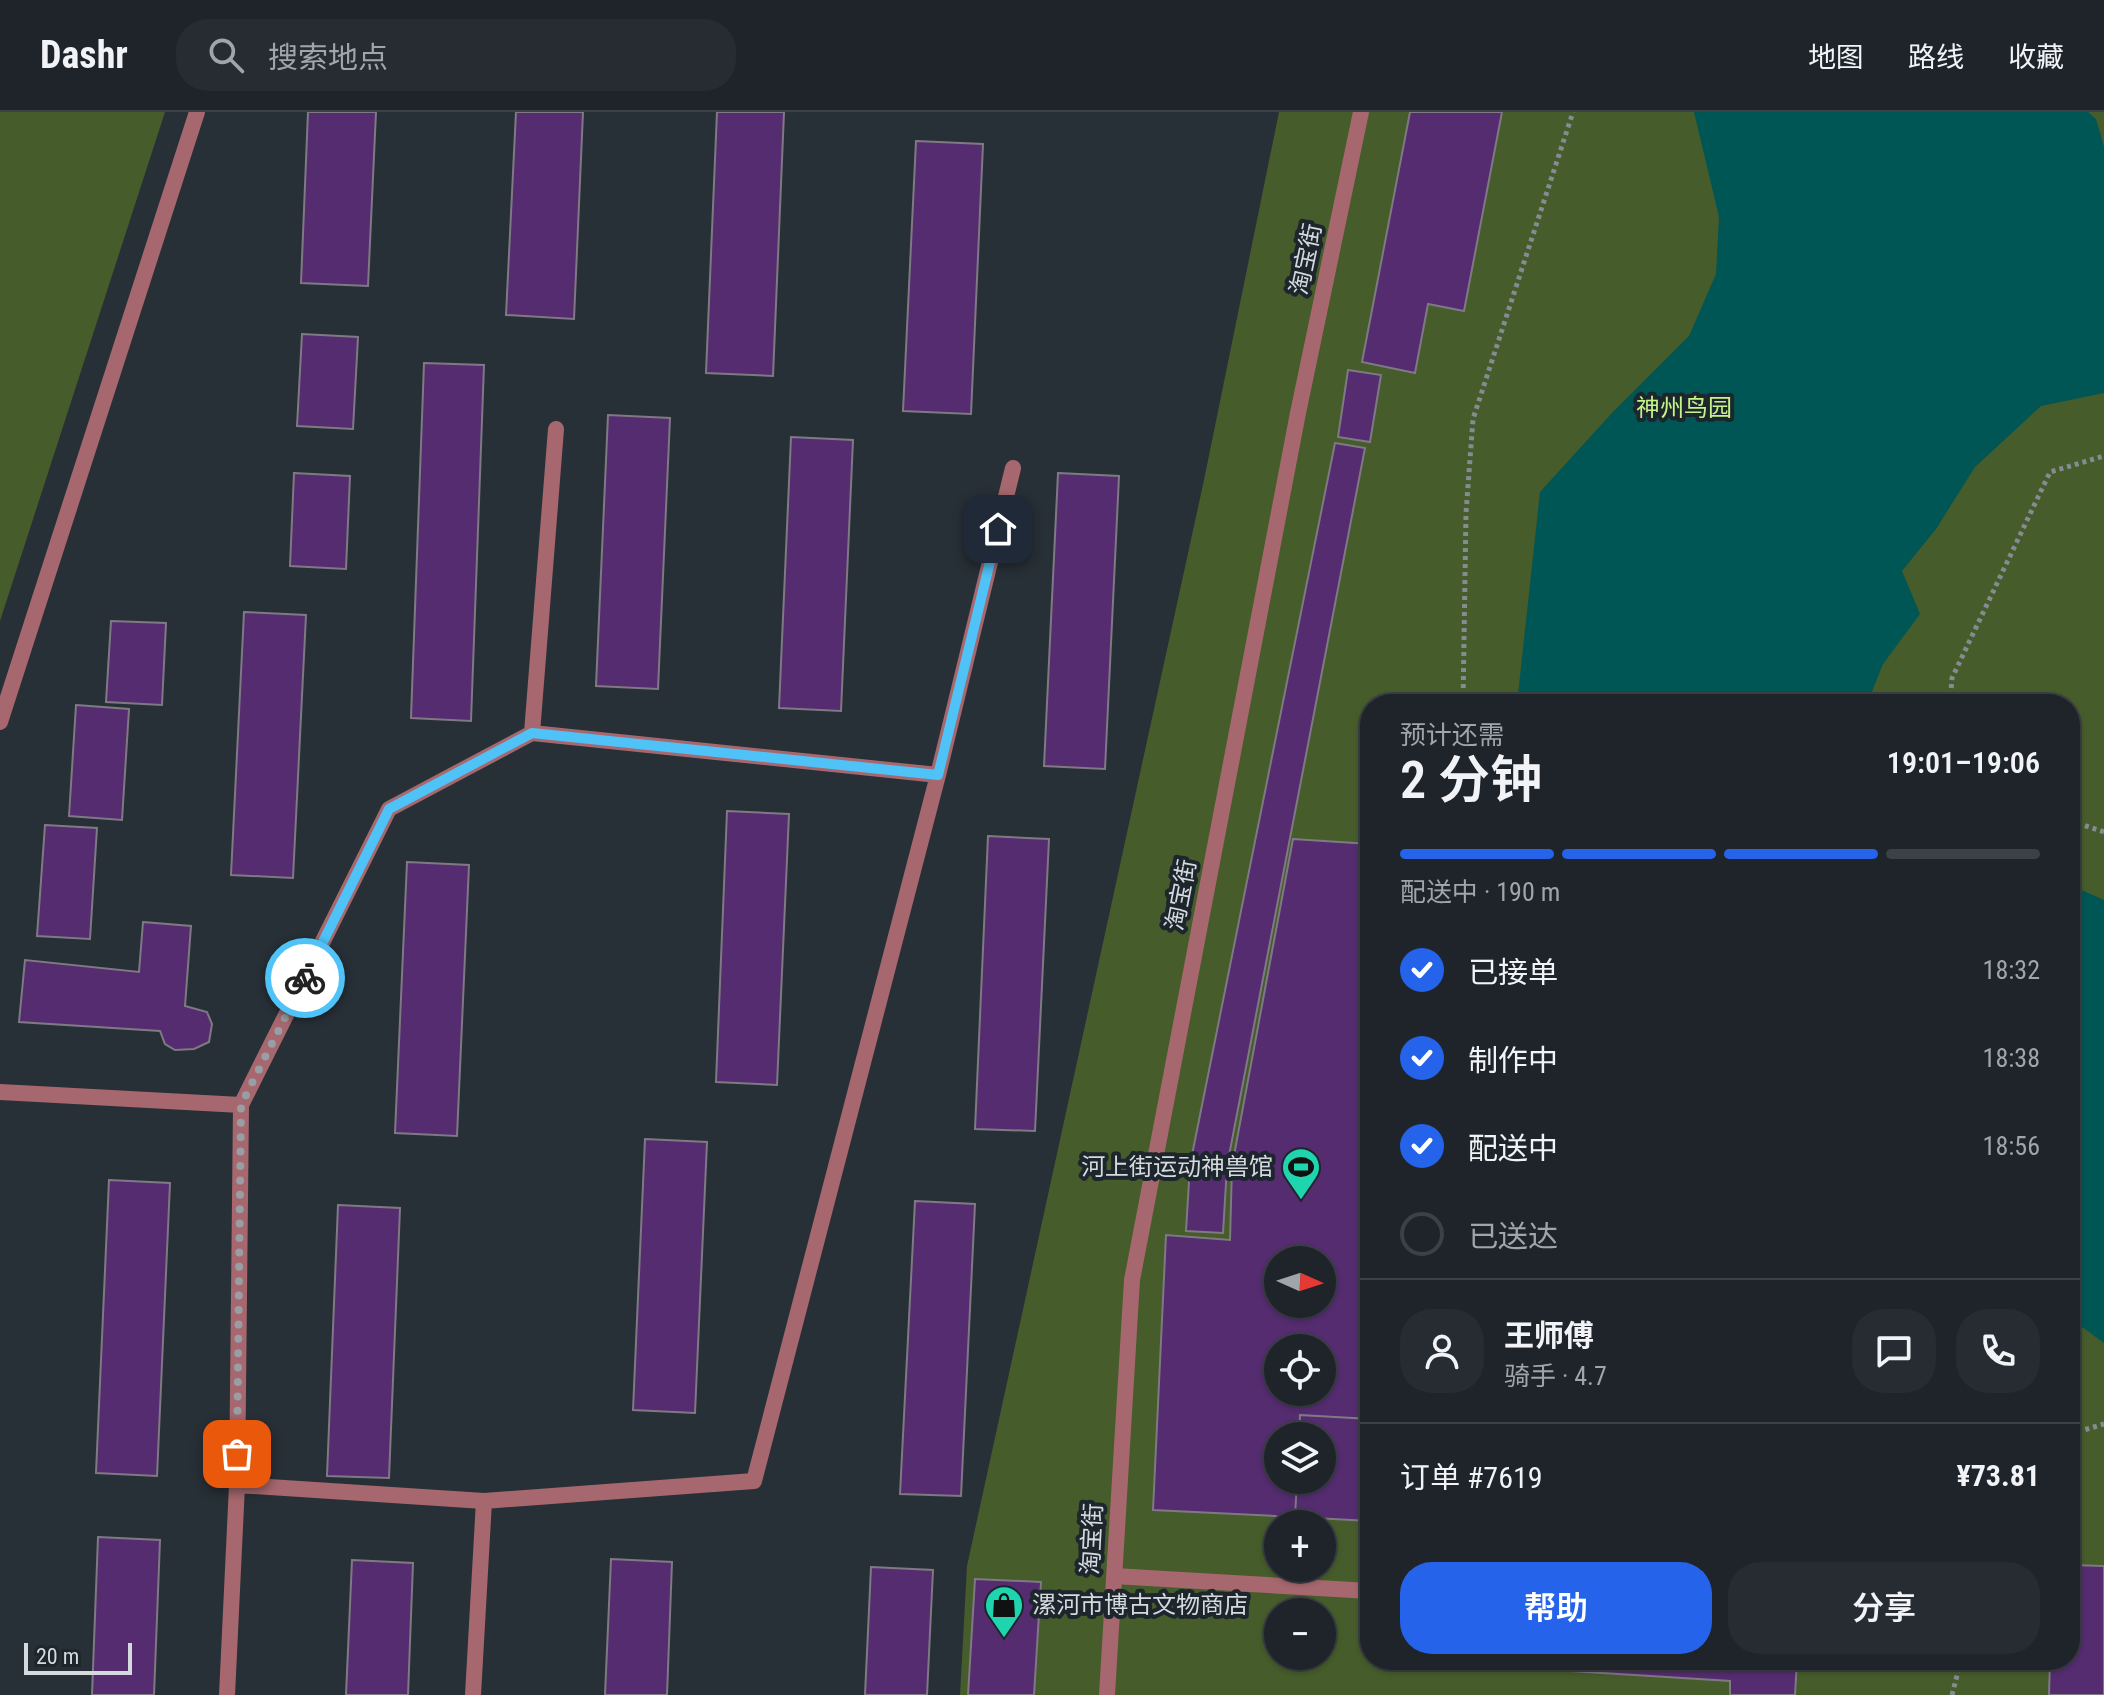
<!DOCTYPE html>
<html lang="zh">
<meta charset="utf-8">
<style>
body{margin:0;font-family:"Roboto Condensed","Noto Sans SC",sans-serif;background:#262c31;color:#f1f3f6;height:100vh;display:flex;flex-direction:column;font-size:30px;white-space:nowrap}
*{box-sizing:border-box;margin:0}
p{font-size:26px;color:#a1a4a8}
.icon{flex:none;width:44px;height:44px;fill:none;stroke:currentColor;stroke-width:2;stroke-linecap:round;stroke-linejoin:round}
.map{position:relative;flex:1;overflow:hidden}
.sheet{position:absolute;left:1360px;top:582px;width:720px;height:976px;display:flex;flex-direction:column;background:#1e2429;border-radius:32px;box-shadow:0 2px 6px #0004,0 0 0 2px #3c4146}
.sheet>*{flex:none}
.needle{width:52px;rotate:93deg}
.fabs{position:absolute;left:1264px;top:1134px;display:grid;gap:16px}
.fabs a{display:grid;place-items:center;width:72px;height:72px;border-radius:50%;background:#1e2429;box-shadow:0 2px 6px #0004,0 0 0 2px #3c4146;font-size:40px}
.scale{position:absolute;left:24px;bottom:20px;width:108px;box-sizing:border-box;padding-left:8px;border:4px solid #d4dade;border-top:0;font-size:22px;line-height:28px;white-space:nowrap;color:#d4dade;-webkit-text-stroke:6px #1e262d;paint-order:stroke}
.pin{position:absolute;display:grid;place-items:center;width:68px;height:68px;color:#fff;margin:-34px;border-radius:16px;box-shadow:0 4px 12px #0006}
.courier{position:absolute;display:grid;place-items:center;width:80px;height:80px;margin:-40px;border:6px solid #4fc3f7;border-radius:50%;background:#fff;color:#222;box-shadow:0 2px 10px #0007}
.head em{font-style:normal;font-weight:600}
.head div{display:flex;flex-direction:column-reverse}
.head{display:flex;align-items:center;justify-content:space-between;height:136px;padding:0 40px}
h1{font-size:52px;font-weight:600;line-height:60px}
.bar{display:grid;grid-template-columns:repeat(4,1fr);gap:12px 8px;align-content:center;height:96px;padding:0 40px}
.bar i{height:10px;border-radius:6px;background:#3c4146}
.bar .on{background:#2563eb}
.bar p{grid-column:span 4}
.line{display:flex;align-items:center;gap:20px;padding:0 40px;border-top:2px solid #3c4146}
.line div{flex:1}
.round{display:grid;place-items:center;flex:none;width:84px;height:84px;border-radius:32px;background:#262c31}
ol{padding:0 40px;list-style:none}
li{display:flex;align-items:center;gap:24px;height:88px}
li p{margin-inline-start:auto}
li .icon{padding:8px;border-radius:50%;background:#2563eb;color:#fff;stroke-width:4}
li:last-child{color:#a1a4a8}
li i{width:44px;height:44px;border:4px solid #3c4146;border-radius:50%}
.action{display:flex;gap:16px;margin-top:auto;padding:16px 40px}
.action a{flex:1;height:92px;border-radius:32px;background:#2563eb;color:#fff;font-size:32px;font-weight:600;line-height:92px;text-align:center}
.action a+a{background:#262c31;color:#f1f3f6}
header{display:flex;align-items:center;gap:48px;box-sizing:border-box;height:112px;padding:0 40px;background:#1e2429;border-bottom:2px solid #3c4146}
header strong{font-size:38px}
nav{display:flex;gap:44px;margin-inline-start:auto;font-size:28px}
.search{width:560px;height:72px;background:#262c31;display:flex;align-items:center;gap:20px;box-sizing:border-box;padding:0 28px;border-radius:32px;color:#a1a4a8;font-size:30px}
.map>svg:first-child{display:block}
</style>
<header>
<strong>Dashr</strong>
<div class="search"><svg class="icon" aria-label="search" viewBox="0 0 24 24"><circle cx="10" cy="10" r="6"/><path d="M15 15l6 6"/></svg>搜索地点</div>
<nav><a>地图</a><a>路线</a><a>收藏</a></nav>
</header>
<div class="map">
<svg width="2104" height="1583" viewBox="0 0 2104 1583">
<rect width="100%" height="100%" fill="#283037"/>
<path fill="#465c2a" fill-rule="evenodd" d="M0,0h165l-165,509z
M1279,0h825v1583h-1144l7,-129 237,-1086zM1370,592h700v956h-700zM1278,1148h44v44h-44zM1278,1236h44v44h-44zM1278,1324h44v44h-44zM1278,1412h44v44h-44zM1278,1500h44v44h-44z"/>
<path fill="#055" d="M1694,0h394l8,7 8,28v246l-63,13 -66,61 -39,62 -34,42 18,43 -37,50 -16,40h-350l23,-212 71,-78 78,-78 27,-62 3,-57z
M2070,773l34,15v443l-34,-25z"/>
<path fill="#542c6f" stroke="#7f7984" stroke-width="2" fill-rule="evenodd" d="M308,0h68l-8,174 -67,-3z
M516,0h67l-9,207 -68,-4z
M717,0h67l-11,264 -67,-3z
M1410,0h92l-38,199 -36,-7 -13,69 -53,-11z
M916,29l67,3 -12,270 -68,-3z
M302,222l56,3 -5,92 -56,-3z
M424,251l60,2 -13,356 -60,-3z
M1348,258l33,5 -11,67 -32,-5z
M608,303l62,3 -12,271 -62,-3z
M791,325l62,3 -12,271 -62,-3z
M1335,331l30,5 -138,718 -4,67 -37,-2 4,-66z
M294,361l56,3 -4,93 -56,-3z
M1058,361l61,3 -14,293 -61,-3z
M244,500l62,3 -13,263 -62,-3z
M111,509l55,2 -4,82 -56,-3z
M76,593l53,4 -7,111 -53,-4z
M727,699l62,3 -12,271 -61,-3z
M45,713l52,3 -7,111 -53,-3z
M988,724l61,3 -14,292 -60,-2z
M1293,727l77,5v575l-70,-4 -1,21h-21v44h19l-2,37 -142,-7 13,-275 64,5 2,-74zM1278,1148h44v44h-44zM1278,1236h44v44h-44z
M407,750l62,3 -12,271 -62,-3z
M143,810l48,4 -6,80 22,6 5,12 -3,18 -15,7 -19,1 -10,-6 -5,-13 -141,-9 6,-62 114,12z
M645,1027l62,3 -12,271 -62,-3z
M109,1068l61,3 -13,293 -61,-3z
M915,1089l60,3 -14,292 -61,-2z
M338,1093l62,3 -11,270 -62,-2z
M1300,1303l70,4v102l-75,-4 2,-37h25v-44h-23z
M98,1425l62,3 -6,155h-62z
M611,1447l61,3 -5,133h-62z
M352,1448l61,3 -5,132h-62z
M2070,1453l34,1v129h-55l1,-35h20z
M871,1455l62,3 -6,125h-62z
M975,1467l66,3 -7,113h-66z
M1556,1548h241l-2,35h-65v-14l-175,-11z"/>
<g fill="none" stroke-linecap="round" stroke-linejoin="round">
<path stroke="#848b91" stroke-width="5" stroke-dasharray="4 4" stroke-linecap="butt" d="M1463,592l3,-191 7,-94 100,-307
M1950,592l2,-26 98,-206 54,-16
M2070,716l10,-4 24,8
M2070,1322l34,-10
M1952,1583l9,-35"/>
<path stroke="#a6686e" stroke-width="16" d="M0,610l197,-610
M532,621l406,42 -184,706 -270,20 -247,-16 4,-380 148,-296z
M532,621l24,-304
M938,663l75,-307
M0,980l241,13
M1114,1464l256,15
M227,1583l10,-210
M473,1583l11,-194
M1107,1583l25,-415 166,-867 63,-301"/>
</g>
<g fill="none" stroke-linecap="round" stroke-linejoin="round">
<path stroke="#989ea4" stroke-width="8" stroke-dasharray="0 14.4" d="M237,1342l4,-349 64,-127"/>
<path stroke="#4fc3f7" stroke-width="10" d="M305,866l84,-169 143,-76 406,42 60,-246"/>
</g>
<defs>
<symbol id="stadium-pin" viewBox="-11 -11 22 30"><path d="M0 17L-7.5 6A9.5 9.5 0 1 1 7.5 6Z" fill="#1fd5b0" stroke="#1e262d"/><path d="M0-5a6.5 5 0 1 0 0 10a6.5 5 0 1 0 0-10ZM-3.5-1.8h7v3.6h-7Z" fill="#111"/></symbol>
<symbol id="shop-pin" viewBox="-11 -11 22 30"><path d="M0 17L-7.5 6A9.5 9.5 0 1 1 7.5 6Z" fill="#1fd5b0" stroke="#1e262d"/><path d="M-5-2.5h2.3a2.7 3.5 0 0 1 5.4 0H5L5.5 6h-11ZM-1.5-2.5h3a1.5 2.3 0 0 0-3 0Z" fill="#111"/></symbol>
</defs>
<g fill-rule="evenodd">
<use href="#stadium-pin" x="1279" y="1033" width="44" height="60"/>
<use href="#shop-pin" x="982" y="1471" width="44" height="60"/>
</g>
<g text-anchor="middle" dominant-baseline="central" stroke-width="8" stroke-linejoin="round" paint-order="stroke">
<g font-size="24" fill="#d4dade" stroke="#1e262d">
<text transform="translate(1306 147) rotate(-78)">淘宝街</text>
<text transform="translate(1181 783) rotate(-79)">淘宝街</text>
<text transform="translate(1092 1427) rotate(-87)">淘宝街</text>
</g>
<g font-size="24" fill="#c4f488" stroke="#1e262d">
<text x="1684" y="296">神州鸟园</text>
</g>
<g font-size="24" fill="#d4dade" stroke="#1e262d" text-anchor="end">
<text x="1273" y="1055">河上街运动神兽馆</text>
<text x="1032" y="1493" text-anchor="start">漯河市博古文物商店</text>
</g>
</g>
</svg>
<div class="fabs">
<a><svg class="needle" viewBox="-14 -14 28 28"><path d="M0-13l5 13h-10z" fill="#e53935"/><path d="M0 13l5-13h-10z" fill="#a1a4a8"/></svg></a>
<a><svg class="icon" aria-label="locate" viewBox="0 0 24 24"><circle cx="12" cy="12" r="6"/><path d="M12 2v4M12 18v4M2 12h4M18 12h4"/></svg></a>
<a><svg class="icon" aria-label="layers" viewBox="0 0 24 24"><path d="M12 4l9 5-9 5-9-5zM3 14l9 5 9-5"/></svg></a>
<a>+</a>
<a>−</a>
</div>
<div class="scale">20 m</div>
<div class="pin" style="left:237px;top:1342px;background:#ea580c"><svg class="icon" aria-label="bag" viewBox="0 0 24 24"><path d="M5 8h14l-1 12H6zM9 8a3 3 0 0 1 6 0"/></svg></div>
<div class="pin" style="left:998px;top:417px;background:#1f2937"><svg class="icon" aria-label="home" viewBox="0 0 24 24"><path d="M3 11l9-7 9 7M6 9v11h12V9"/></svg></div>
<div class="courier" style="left:305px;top:866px"><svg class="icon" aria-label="bike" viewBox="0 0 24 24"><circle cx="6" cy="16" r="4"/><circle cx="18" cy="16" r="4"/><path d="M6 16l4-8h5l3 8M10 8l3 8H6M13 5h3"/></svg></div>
<section class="sheet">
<div class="head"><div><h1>2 分钟</h1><p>预计还需</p></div><em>19:01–19:06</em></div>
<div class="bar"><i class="on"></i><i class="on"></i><i class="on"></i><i></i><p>配送中 · 190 m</p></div>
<ol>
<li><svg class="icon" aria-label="check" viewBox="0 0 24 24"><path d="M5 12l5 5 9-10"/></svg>已接单<p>18:32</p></li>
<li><svg class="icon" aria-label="check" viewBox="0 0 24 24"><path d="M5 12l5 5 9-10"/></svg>制作中<p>18:38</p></li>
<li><svg class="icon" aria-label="check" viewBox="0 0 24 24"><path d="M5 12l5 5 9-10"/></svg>配送中<p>18:56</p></li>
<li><i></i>已送达</li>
</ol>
<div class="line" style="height:144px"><a class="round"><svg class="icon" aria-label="person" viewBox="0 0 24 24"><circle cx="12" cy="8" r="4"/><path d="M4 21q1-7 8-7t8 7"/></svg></a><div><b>王师傅</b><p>骑手 · 4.7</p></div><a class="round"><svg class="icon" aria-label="chat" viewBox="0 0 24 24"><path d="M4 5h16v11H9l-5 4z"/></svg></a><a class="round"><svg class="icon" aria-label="phone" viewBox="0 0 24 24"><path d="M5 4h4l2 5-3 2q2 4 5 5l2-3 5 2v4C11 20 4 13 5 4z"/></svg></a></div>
<div class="line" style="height:104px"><div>订单 #7619</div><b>¥73.81</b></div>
<div class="action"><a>帮助</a><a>分享</a></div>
</section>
</div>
